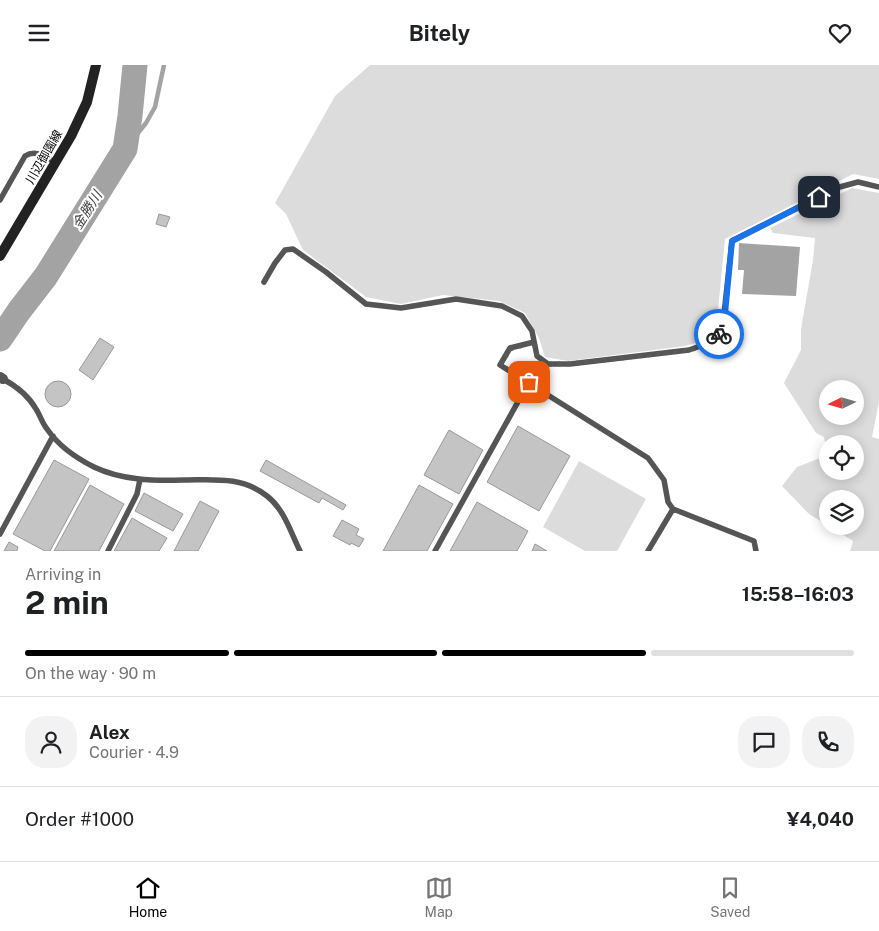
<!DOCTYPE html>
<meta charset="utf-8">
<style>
body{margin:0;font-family:"Public Sans","Noto Sans JP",sans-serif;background:#f2f2f2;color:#202124;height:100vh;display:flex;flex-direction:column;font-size:19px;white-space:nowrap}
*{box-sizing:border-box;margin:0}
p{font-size:16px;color:#757577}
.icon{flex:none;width:28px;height:28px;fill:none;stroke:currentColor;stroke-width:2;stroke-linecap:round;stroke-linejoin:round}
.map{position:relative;height:486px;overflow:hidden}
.side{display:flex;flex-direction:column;background:#fff;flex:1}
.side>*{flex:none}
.needle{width:32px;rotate:265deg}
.fabs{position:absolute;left:819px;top:315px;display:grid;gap:10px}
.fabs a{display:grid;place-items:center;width:45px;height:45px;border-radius:50%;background:#fff;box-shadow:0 2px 12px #0003;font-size:25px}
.pin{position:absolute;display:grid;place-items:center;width:42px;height:42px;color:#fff;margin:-21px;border-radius:10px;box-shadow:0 2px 8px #0006}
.courier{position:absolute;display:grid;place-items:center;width:50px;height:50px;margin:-25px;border:4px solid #1a73e8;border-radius:50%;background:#fff;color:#222;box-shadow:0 1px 6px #0007}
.head em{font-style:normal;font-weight:700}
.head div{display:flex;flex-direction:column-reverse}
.head{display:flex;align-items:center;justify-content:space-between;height:85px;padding:0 25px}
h1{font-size:32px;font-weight:700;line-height:38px}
.bar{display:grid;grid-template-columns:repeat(4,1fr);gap:8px 5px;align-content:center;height:60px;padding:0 25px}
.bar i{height:6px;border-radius:4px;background:#e0e0e0}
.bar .active{background:#000}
.bar p{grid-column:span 4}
.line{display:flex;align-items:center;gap:12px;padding:0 25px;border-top:1px solid #e0e0e0}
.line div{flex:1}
.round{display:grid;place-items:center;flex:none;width:52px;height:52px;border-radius:20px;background:#f2f2f2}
header{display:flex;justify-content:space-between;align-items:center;height:65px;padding:0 25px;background:#fff;font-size:22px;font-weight:700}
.tab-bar{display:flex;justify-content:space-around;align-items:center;height:70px;border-top:1px solid #e0e0e0;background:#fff;font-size:14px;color:#757577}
.tab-bar a{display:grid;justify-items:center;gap:2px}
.tab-bar .active{color:#000}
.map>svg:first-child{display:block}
</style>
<header><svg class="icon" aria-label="menu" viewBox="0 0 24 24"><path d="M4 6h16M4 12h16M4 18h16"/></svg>Bitely<svg class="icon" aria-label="heart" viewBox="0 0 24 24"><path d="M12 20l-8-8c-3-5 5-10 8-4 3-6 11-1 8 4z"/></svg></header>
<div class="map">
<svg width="879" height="486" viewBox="0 0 879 486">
<rect width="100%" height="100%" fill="#fff"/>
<path fill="#dcdcdc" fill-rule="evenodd" d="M370,0h509v114l-26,-5 -128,65 -9,91 -14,11 -17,5 -117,15 -23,-4 -6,-19 -14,-25 -26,-12 -56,-6 -42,9 -35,-7 -63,-47 -17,-36 -11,-11 60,-107z
M852,123l27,5v209l-7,35 7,2v112h-29l3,-10 -24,-15h26v-27h-27l-1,26 -18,-11 -27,-28 15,-19 23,-9 7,-7 -3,-14 -8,-4 -32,-50 17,-33v-21l12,-69 2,-22 -42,-5 -3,-5zM828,324h27v27h-27zM828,379h27v27h-27z
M579,396l67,38 -29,52h-32l-42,-24z"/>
<path fill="#a3a3a3" d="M739,178l61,4 -4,49 -54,-2 2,-24h-6z"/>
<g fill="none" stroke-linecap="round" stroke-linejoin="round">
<path stroke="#a3a3a3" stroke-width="4.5" d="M125,84l21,-26 9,-16 9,-42"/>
<path stroke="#a3a3a3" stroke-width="25" d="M0,274l19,-28 27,-35 79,-127 5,-33 5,-51"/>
</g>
<path fill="#c4c4c4" stroke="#999" d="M159,149l11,3 -4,10 -10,-3z
M100,273l14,9 -21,33 -14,-10z
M45 329a13 13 0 1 1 26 0a13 13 0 1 1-26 0Z
M518,361l52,30 -31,55 -52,-29z
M449,365l34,20 -24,44 -35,-19z
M54,395l35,19 -39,72h-5l-32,-17z
M266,395l80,45 -3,5 -21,-12 -3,5 -59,-32z
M90,420l34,19 -25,47h-45z
M419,420l34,19 -26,47h-44z
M144,428l39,21 -10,17 -38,-20z
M200,436l19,10 -21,40h-24z
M477,437l51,29 -11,20h-67z
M132,453l35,20 -8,13h-45z
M342,455l17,9 -3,6 8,4 -5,8 -8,-4 -1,2 -17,-9z
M9,477l9,5 -1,4h-13z
M535,479l12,7h-15z"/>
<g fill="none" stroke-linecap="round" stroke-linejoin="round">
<path stroke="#555" stroke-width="5.5" d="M0,135l25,-44c11,-7 20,1 30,6
M264,217l11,-19 10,-13 8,-1 33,23 40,32 35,4 55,-9 46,7 20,10 10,15 5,25 11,8h22l119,-14 20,-7 13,-11 10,-91 104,-53 22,-6 21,5
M534,277l-24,6 -10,17 148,93 16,22 4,22 5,7 -25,42
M3,314c13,7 25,16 33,30 4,6 6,14 11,20 11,16 29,29 47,38 27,13 59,14 89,13 30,0 59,-4 84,16 17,13 24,37 33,55
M673,444l81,32 2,10
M0,469l53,-98
M108,486l29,-57 3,-15
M435,486l94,-169"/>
<path stroke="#555" stroke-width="10" d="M0,312l3,2"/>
<path stroke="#222" stroke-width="10" d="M0,191l71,-120 16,-34 9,-37"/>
</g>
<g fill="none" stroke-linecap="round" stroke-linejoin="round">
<path stroke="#595959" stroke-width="5" stroke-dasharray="0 9" d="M529,317l-29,-17 10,-16 24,-7 3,14 11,8h22l120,-14 19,-7 10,-9"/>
<path stroke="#1a73e8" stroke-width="6" d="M719,269l3,-2 2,-8 8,-83 87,-44"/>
</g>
<g text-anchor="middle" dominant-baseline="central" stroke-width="4" stroke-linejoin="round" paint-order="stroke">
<g font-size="12" fill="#000" stroke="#fff">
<text transform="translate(44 92) rotate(-60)">川辺御園線</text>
</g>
<g font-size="14" font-style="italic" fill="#444" stroke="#fff">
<text transform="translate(87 145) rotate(-58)">金勝川</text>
</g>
</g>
</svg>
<div class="fabs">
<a><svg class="needle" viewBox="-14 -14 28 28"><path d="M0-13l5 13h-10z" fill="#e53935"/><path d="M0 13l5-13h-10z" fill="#757577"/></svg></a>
<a><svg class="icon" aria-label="locate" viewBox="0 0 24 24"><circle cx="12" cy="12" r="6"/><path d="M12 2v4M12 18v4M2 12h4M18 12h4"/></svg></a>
<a><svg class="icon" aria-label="layers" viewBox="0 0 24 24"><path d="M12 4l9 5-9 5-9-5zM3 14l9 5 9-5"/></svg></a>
</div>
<div class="pin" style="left:529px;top:317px;background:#ea580c"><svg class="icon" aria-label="bag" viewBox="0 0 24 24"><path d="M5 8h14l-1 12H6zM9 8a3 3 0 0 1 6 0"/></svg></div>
<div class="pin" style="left:819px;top:132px;background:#1f2937"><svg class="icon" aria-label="home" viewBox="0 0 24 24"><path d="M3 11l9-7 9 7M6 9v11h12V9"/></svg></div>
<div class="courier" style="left:719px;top:269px"><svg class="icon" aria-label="bike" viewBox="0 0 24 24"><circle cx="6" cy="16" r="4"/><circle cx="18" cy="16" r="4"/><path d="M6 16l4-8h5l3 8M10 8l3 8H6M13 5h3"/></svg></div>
</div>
<section class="side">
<div class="head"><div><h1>2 min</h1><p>Arriving in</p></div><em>15:58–16:03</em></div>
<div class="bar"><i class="active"></i><i class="active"></i><i class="active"></i><i></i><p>On the way · 90 m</p></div>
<div class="line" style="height:90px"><a class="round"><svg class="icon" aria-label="person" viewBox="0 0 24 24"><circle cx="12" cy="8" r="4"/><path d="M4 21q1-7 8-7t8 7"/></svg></a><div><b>Alex</b><p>Courier · 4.9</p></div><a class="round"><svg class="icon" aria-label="chat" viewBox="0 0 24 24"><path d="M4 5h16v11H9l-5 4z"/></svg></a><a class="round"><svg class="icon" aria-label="phone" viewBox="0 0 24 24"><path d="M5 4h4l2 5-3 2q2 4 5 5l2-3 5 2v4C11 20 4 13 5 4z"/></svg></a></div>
<div class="line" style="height:65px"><div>Order #1000</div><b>¥4,040</b></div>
</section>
<nav class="tab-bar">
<a class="active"><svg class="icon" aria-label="home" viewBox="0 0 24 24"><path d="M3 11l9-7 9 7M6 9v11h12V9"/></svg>Home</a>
<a><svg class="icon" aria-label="map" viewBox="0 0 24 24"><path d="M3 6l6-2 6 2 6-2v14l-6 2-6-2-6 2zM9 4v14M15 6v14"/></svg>Map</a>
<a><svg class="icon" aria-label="saved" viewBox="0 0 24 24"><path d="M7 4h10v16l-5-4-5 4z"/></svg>Saved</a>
</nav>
